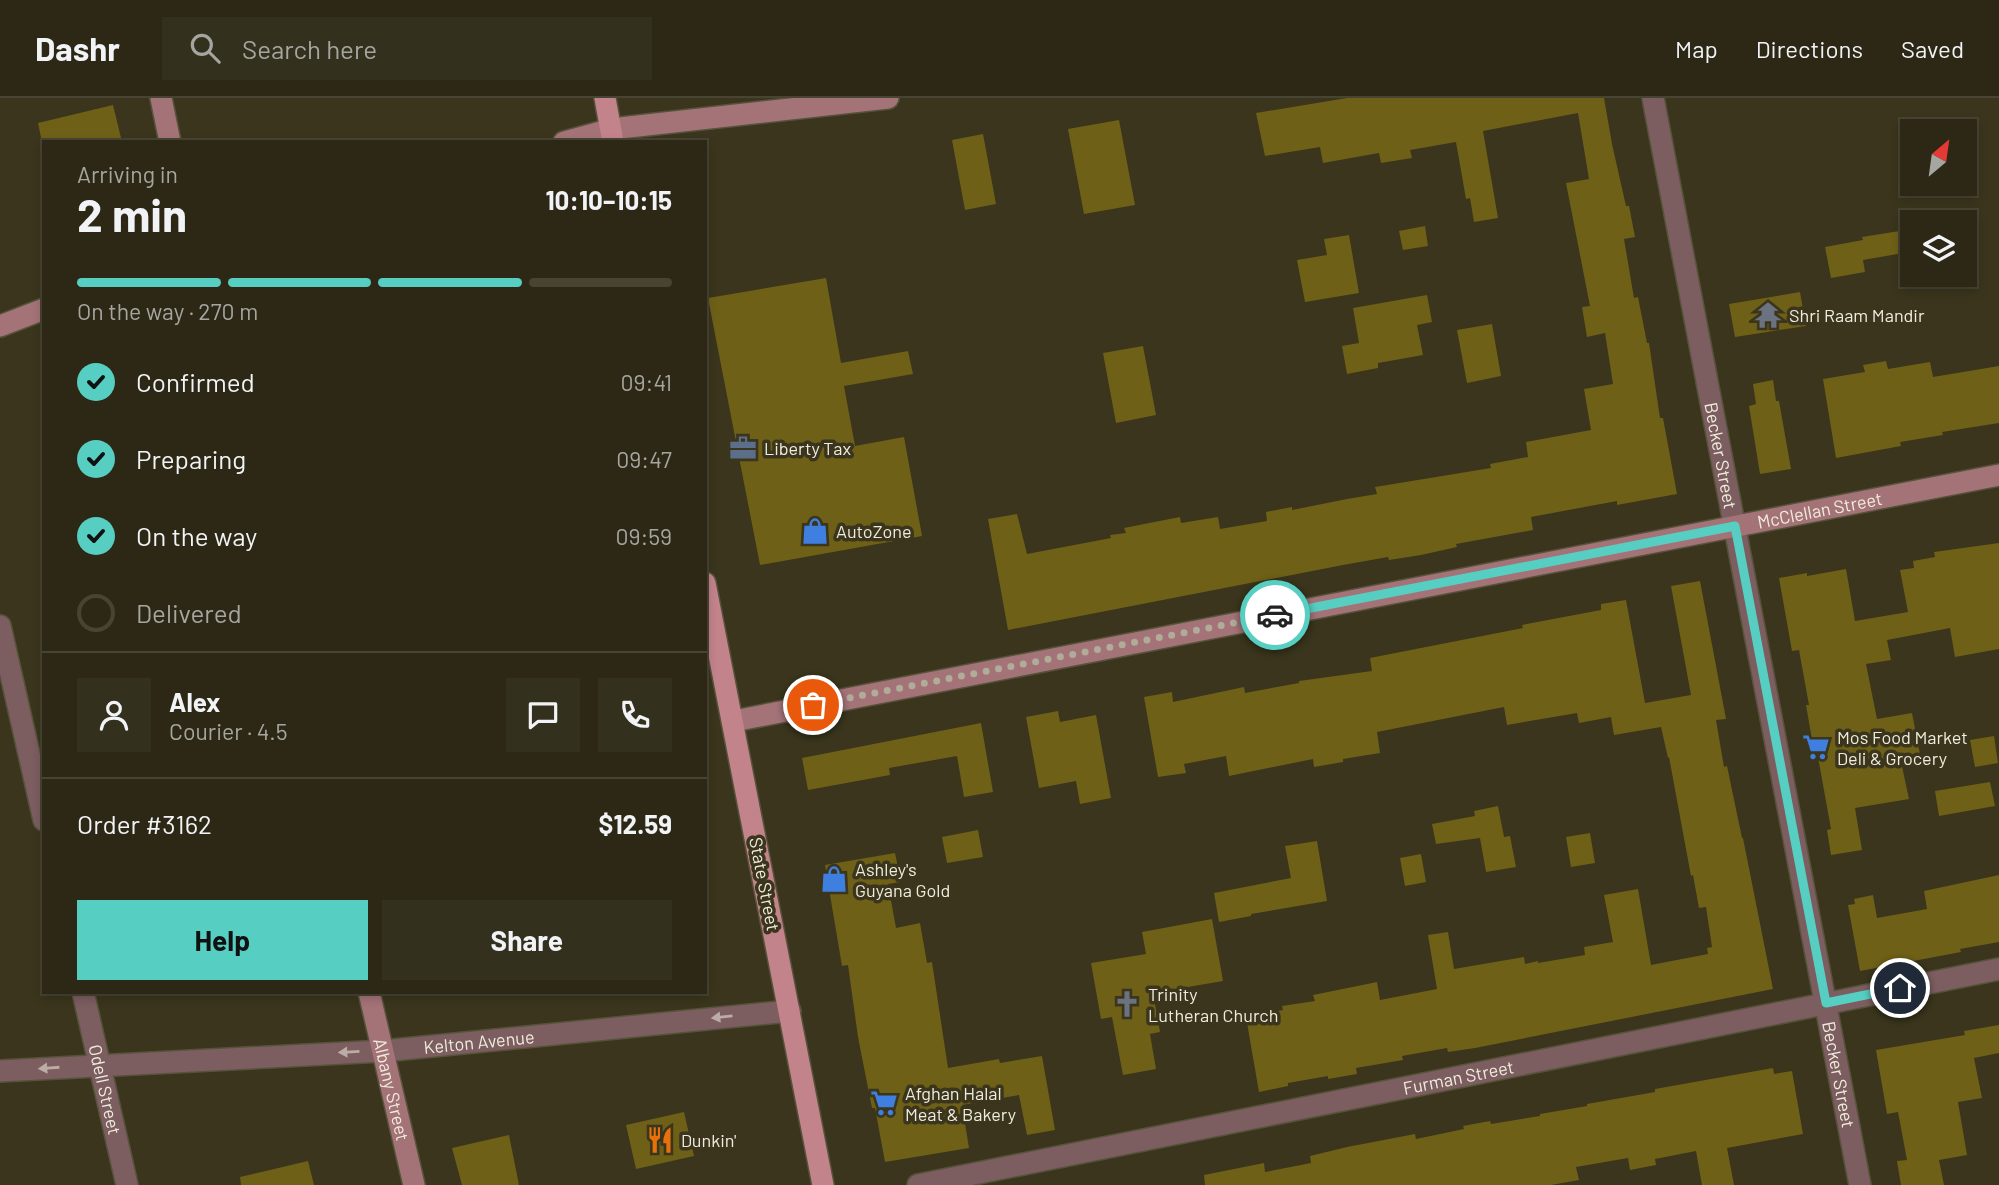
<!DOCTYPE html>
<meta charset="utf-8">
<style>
body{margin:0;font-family:Barlow,sans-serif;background:#34301e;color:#f1f3f6;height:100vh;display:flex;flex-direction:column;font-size:26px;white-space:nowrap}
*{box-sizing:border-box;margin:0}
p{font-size:23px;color:#a6a6a0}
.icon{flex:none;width:38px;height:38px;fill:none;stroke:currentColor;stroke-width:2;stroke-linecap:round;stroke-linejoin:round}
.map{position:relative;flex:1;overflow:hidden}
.details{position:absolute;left:42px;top:42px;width:665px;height:854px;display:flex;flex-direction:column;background:#2c2815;border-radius:0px;box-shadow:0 4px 10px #0003,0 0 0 2px #484434}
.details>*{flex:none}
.needle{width:46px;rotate:29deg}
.fabs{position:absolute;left:1900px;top:21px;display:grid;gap:14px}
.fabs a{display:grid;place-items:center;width:77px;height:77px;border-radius:0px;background:#2c2815;box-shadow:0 4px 10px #0003,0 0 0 2px #484434;font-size:35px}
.pin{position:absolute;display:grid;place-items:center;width:60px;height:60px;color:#fff;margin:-30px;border:4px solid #fff;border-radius:50%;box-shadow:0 2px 7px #0007}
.courier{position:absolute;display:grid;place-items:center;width:70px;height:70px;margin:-35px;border:5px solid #57cec2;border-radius:50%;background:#fff;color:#222;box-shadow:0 2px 9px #0007}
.overview em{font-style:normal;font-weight:700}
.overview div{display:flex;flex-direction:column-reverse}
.overview{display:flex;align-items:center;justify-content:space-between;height:119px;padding:0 35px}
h1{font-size:46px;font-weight:700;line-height:52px}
.bar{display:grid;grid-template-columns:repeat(4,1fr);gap:10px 7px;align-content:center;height:84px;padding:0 35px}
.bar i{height:9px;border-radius:5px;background:#484434}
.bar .on{background:#57cec2}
.bar p{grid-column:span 4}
.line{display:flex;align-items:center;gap:18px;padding:0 35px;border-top:2px solid #484434}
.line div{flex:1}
.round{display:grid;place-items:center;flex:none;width:74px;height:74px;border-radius:0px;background:#34301e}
ol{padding:0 35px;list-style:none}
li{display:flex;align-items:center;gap:21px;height:77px}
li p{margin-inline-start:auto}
li .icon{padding:7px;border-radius:50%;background:#57cec2;color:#111;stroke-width:4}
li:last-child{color:#a6a6a0}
li i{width:38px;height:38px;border:4px solid #484434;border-radius:50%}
.action{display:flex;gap:14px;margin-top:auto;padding:14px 35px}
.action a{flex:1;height:80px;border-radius:0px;background:#57cec2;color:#111;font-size:28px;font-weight:700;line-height:80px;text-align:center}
.action a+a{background:#34301e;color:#f1f3f6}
header{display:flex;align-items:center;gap:42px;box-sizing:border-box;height:98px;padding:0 35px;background:#2c2815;border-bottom:2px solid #484434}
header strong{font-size:33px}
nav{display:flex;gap:38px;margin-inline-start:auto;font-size:24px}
.search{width:490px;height:63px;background:#34301e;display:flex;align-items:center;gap:18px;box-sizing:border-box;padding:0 24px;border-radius:0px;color:#a6a6a0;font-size:26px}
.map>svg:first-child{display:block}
</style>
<header>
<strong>Dashr</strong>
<div class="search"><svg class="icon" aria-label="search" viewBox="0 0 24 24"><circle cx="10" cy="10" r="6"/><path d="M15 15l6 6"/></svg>Search here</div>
<nav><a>Map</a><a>Directions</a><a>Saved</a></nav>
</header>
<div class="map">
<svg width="1999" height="1087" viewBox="0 0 1999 1087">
<rect width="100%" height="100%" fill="#3a351c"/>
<path fill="#6e6017" d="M1347,0h257l8,46 14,62h3l6,31 -11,2 10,59 4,-1 9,46h2l11,75h3l14,76 -60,11v-4l-86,16 2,13 -77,14 1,3 -36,8 -32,5 -1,-3 -45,8 -335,65 -20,-111 29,-5 10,40 84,-16 -1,-3 16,-2 -2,-5 56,-11 1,6 37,-6 2,12 47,-8 -1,-9 26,-5v3l55,-11 30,-5 -2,-7 116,-19 -1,-4 38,-7 -2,-15 65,-12 -7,-41 29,-5 -8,-51 -18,4 -5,-30 8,-1 -24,-123 23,-4 -11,-66 -95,18 15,87 -24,4 -4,-24 -4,1 -10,-57 -46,8 2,8 -31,5 -2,-10 -56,10 -3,-16 -55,9 -9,-43z
M113,7l9,37h-80l-4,-19z
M1119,22l16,85 -51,9 -16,-85z
M983,36l13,70 -31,6 -13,-70z
M1425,128l3,20 -25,4 -4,-19z
M1906,132l3,22 -46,8 2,12 -34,6 -6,-31 38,-7 -1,-3z
M1349,137l10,58 -54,9 -8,-42 30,-5 -3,-16z
M826,180l15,85 67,-12 5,23 -69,12 11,60 49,-9 18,99 -162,29 -52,-267z
M1800,194l6,34 -71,11 -6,-33z
M1427,197l5,27 -15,3 6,30 -45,8v5l-31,6 -5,-28 17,-3 -6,-35z
M1492,226l9,52 -34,7 -10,-53z
M1143,248l13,69 -40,8 -13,-70z
M1886,263l2,8 42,-7 3,15 66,-11v57l-57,9 1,3 -43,7 1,4 -65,12 -13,-79 42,-7 -2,-7z
M1773,282l3,21h3l12,68 -31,5 -11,-68 7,-2 -3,-20z
M1999,445v106l-44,8 -5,-29 -63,12 4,20 -25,4 11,55 35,-6 8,41 -20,3 9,42 -54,9 7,42 -31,5 -4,-25 4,-1 -13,-72 -8,1 -5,-23 6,-1 -5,-29h3l-10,-55 -7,1 -13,-73 28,-5v3l39,-7 9,52 53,-9 -8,-42 14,-2 -1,-7 22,-4 -1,-5z
M1700,483l26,138 -10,1 8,47 3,-1 15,72h1l30,151 -298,59 -27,4 -1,-4 -45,8 1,4 -47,8 1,6 -29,5v-3l-40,7v3l-29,6 -13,-75 37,-7 -1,-4 33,-5 -2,-6 64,-13 3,18 57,-11 -9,-54 20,-3 6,37 70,-12 1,7 13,-3v2l47,-8 -1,-8 29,-5 -9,-47 34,-6 13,76 57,-11 -1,-6 5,-1 -6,-40 -7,1 -6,-33 -2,1 -22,-119 -1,1 -7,-31 -47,8 -3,-18 -32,6 -2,-10 -70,12 -3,-18 -127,25 3,21 -37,6v3l-29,5 -1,-8 -84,17 -3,-20 -42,8 2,9 -28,4 -14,-80 28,-5 1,10 71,-15 1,6 54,-10v-2l73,-10 -2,-13 153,-30 -1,-3 79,-15v-6l25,-4 19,103 46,-8 -20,-109z
M1058,613l2,11 36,-7 15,83 -31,6 -4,-23 -37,7 -13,-71z
M981,625l12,69 -29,5 -7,-41 -68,12 1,7 -82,15 -6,-32z
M1994,638l4,27 -23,4 -5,-27z
M1990,684l5,24 -56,10 -4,-25z
M1498,708l6,31 6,-1 6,31 -30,5 -6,-34 -44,6 -4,-20 43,-8 -1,-5z
M978,732l5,27 -36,6 -5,-26z
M1590,735l5,30 -24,4 -5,-30z
M1317,743l10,60 -76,13v2l-32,6 -5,-29 77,-15 -6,-32z
M895,755l6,29 -13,2 8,44 24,-5 7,40 5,-1 16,106 51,-9 1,4 42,-7 13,74 -28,5 -8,-40 -57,10 7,43 -84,14 -10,-54h-3l-14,-71 -10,-72 -6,1 -17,-101z
M1421,756l5,28 -21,4 -5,-28z
M1999,777v67l-39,7 1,3 -101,19 -12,-66 7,-1 -1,-5 19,-4 4,23 50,-9 -3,-18z
M1212,821l11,62 -70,12 7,39 -10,2 6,35 -33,6 -11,-58 -11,2 -10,-56 55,-9 -4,-22z
M1999,927v28l-25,5 8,40 -24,4 9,53 -28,5 5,25h-43l-4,-24 10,-1 -9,-48 -11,2 -11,-64 89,-15 -1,-4z
M1773,970l1,6 18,-3 11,63 -76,14 7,37h-32l-6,-34 -41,8 1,6 -26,5 -2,-12 -52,9 3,13 -28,5h-346l-1,-10 60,-12 1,9 46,-9 -1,-7 37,-9 68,-13 1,5 48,-10 -1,-3 27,-5 1,3 49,-8v-2l47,-8v-2l68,-12v-3z
M684,1014l10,44 -58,13 -10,-44z
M509,1037l10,50h-57l-10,-37z
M308,1063l6,24h-73l-1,-8z"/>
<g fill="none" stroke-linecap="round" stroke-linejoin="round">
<defs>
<g id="street">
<path id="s1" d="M1653,0l207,1087"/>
<path d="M0,528l44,194"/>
<path id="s2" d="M83,894l44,193"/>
<path id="s3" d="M0,973l383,-20 407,-40"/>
<path id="s4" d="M918,1087l1081,-216"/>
</g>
<g id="secondary">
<path d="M161,0l9,44"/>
<path d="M564,44l47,-13 277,-31"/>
<path d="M0,228l44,-17"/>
<path id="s5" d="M734,623l1265,-246"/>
<path id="s6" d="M369,894l45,193"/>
</g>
<path id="primary" d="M605,0l8,44
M705,485l118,602"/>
</defs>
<use href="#street" stroke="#57523b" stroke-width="24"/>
<use href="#secondary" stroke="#57523b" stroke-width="24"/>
<use href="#primary" stroke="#57523b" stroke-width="24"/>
<use href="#street" stroke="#7c5d60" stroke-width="21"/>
<use href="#secondary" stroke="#a47378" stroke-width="21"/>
<use href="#primary" stroke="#c2838b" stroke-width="21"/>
</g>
<defs><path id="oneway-solid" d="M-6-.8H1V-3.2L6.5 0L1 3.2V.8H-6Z" transform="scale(1.75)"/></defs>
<g fill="#bbaca5">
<use href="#oneway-solid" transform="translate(722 919) rotate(174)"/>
<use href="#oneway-solid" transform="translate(349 954) rotate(177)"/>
<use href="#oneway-solid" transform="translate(49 970) rotate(176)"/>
</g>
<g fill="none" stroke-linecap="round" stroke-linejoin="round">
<path stroke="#b0ac99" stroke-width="7" stroke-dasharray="0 12.6" d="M813,607l462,-90"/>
<path stroke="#57cec2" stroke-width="9" d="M1275,517l460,-89 91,477 74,-15"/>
</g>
<defs>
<symbol id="temple-bare" viewBox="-9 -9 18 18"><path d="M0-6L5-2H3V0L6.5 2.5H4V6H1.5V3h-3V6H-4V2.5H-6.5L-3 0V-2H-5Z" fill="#6b7280" stroke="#3a351c" stroke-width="2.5" paint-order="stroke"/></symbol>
<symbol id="office-bare" viewBox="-9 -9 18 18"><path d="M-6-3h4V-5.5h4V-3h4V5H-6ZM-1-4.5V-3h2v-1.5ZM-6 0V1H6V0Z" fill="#5c6f8a" stroke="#3a351c" stroke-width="2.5" paint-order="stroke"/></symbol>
<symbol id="shop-bare" viewBox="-9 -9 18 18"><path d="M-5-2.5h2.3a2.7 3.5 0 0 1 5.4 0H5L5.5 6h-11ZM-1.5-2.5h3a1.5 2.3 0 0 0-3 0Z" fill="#3f7fe0" stroke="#3a351c" stroke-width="2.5" paint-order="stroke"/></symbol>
<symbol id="supermarket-bare" viewBox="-9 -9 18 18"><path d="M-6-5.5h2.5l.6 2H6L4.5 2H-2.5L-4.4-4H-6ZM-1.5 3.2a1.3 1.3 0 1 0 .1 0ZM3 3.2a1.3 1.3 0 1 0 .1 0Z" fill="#3f7fe0" stroke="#3a351c" stroke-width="2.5" paint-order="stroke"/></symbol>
<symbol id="church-bare" viewBox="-9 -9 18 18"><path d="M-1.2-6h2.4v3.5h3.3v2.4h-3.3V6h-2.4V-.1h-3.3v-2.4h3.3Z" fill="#6b7280" stroke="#3a351c" stroke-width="2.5" paint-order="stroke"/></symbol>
<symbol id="restaurant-bare" viewBox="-9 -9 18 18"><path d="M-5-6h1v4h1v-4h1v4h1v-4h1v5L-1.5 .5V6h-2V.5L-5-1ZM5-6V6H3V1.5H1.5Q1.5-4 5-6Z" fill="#e8710a" stroke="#3a351c" stroke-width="2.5" paint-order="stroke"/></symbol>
</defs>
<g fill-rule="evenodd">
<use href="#temple-bare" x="1749" y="198" width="38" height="38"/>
<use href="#office-bare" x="724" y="331" width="38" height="38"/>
<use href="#shop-bare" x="796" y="414" width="38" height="38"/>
<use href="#supermarket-bare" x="1797" y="630" width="38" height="38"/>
<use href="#shop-bare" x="815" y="762" width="38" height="38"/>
<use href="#church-bare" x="1108" y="887" width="38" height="38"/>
<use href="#supermarket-bare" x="865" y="986" width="38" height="38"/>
<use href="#restaurant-bare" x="641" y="1023" width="38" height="38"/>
</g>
<g text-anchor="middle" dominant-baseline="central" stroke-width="7" stroke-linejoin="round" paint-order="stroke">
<g font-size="18" fill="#efecdd" stroke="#3a351c" text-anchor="start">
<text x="1789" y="217">Shri Raam Mandir</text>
<text x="764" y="350">Liberty Tax</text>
<text x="836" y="433">AutoZone</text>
<text x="1837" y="639">Mos Food Market<tspan x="1837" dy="21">Deli &amp; Grocery</tspan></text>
<text x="855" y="771">Ashley's<tspan x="855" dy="21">Guyana Gold</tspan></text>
<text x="1148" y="896">Trinity<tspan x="1148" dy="21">Lutheran Church</tspan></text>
<text x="905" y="995">Afghan Halal<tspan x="905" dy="21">Meat &amp; Bakery</tspan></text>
<text x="681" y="1042">Dunkin'</text>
</g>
<g font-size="18" fill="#efecdd" stroke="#3a351c">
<text stroke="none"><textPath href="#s1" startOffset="364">Becker Street</textPath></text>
<text stroke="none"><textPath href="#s5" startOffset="1106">McClellan Street</textPath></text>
<text transform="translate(765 786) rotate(79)">State Street</text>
<text stroke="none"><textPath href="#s3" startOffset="480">Kelton Avenue</textPath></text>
<text stroke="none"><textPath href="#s1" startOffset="994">Becker Street</textPath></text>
<text stroke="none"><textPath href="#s4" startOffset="551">Furman Street</textPath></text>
<text stroke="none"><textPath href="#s2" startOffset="100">Odell Street</textPath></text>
<text stroke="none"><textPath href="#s6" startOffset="100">Albany Street</textPath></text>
</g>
</g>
</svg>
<div class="fabs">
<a><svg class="needle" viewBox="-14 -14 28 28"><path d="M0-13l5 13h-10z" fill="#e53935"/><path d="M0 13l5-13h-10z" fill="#a6a6a0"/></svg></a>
<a><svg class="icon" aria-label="layers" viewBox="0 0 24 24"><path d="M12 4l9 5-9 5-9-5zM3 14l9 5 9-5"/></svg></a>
</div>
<div class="pin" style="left:813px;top:607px;background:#ea580c"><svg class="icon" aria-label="bag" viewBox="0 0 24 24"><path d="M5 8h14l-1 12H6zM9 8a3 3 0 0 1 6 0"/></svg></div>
<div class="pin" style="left:1900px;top:890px;background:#1f2937"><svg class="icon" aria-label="home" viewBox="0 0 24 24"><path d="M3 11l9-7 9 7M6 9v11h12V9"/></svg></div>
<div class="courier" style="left:1275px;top:517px"><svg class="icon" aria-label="car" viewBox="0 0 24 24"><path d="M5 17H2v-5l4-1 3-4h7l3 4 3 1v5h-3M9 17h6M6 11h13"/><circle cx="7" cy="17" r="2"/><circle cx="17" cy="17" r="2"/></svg></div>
<section class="details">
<div class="overview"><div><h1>2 min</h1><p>Arriving in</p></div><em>10:10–10:15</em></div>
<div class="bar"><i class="on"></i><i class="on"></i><i class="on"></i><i></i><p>On the way · 270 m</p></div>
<ol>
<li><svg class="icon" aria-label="check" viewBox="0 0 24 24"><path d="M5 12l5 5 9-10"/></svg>Confirmed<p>09:41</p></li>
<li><svg class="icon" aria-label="check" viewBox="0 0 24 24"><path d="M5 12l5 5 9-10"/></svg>Preparing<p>09:47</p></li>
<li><svg class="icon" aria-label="check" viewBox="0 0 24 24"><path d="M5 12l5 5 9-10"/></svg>On the way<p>09:59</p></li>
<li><i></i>Delivered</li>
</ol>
<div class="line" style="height:126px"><a class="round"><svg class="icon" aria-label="person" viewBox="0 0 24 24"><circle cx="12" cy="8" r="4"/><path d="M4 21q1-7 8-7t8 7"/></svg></a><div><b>Alex</b><p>Courier · 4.5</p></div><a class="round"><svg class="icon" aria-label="chat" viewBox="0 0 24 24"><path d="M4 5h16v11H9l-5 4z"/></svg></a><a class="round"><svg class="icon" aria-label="phone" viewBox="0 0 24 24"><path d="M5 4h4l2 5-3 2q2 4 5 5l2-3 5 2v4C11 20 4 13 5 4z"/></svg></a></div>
<div class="line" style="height:91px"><div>Order #3162</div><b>$12.59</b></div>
<div class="action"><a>Help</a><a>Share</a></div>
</section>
</div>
